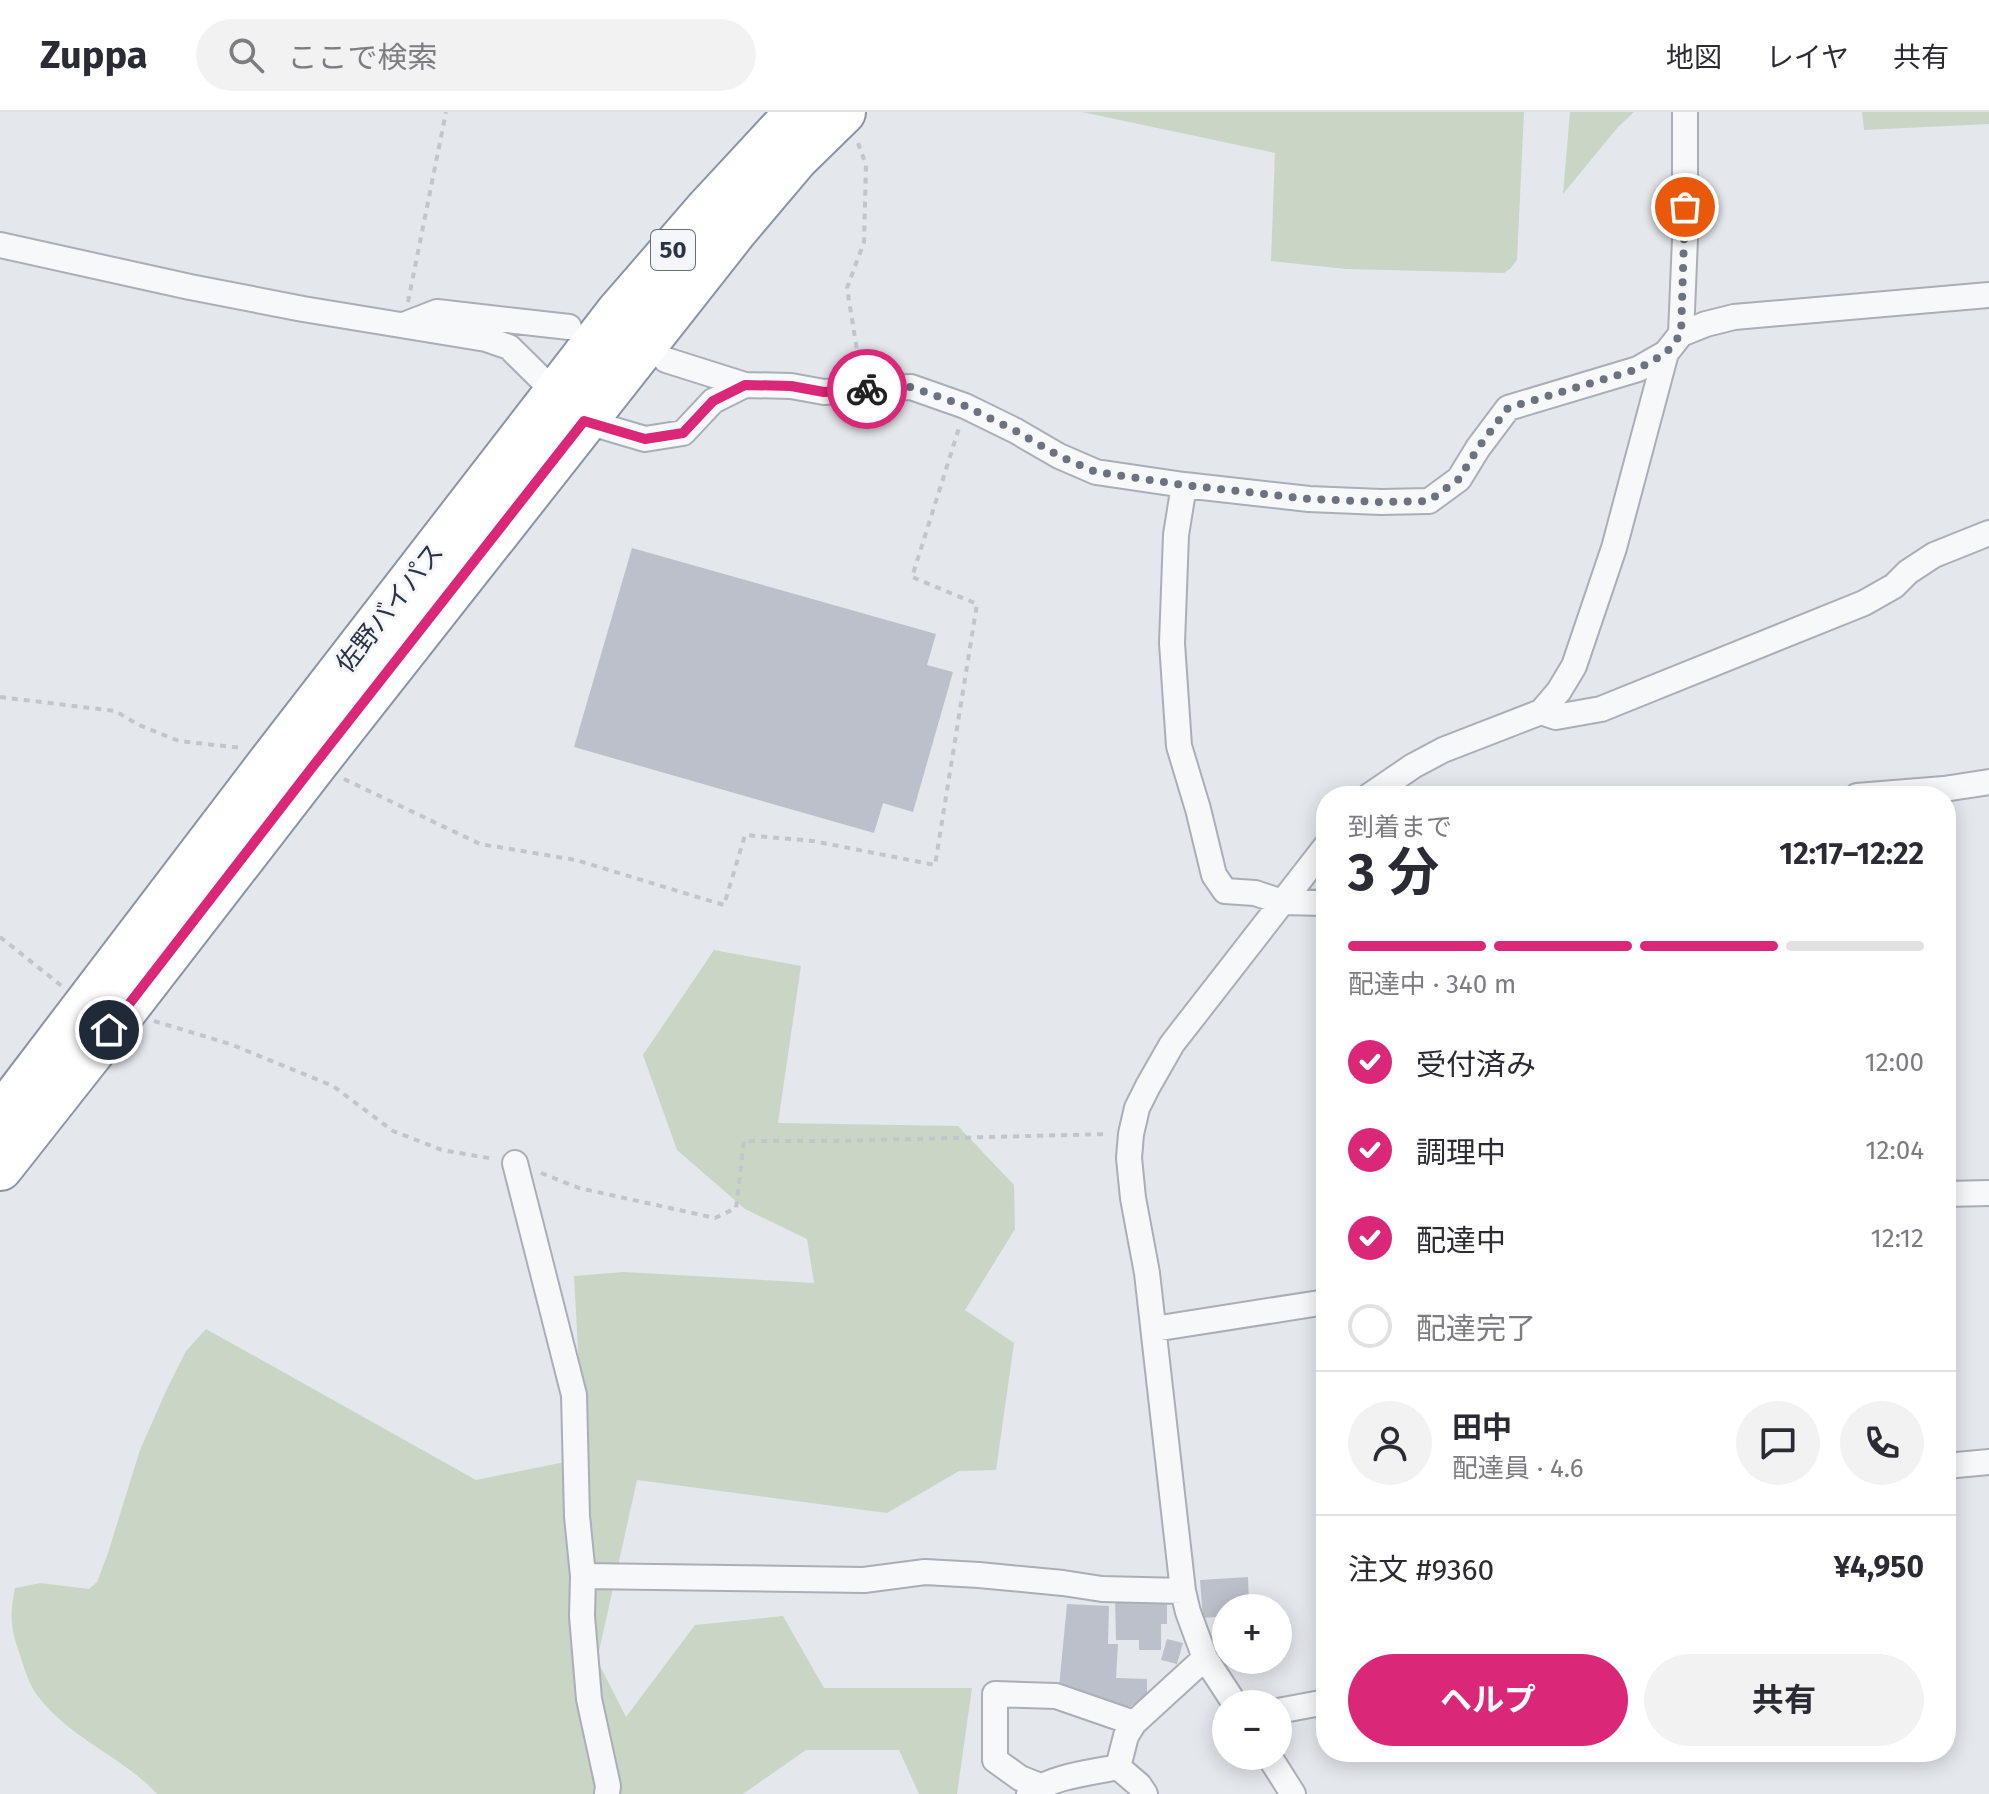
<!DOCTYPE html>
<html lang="ja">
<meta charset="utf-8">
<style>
body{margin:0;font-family:"Fira Sans","Noto Sans JP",sans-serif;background:#f2f2f3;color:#2b2b33;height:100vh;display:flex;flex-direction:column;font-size:30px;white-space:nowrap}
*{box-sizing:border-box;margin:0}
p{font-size:26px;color:#7c7c81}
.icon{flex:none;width:44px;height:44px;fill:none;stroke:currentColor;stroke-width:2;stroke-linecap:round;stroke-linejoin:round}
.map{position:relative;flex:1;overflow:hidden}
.drawer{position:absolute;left:1316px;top:674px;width:640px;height:976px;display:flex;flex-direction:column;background:#fff;border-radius:32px;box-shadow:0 4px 20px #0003}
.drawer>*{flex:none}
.fabs{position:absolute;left:1212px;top:1482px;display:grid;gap:16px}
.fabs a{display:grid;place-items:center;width:80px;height:80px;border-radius:50%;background:#fff;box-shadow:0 4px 20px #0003;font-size:40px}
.pin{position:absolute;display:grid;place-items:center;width:68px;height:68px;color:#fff;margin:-34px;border:4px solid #fff;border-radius:50%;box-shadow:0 2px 8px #0007}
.courier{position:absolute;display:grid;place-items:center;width:80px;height:80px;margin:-40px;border:6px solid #db2777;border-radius:50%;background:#fff;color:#222;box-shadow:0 2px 10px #0007}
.overview em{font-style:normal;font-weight:700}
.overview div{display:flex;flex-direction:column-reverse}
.overview{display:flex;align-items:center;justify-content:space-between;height:136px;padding:0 32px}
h1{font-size:52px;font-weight:700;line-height:60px}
.bar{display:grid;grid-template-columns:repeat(4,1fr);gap:12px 8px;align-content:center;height:96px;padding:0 32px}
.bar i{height:10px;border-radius:6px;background:#e1e1e2}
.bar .active{background:#db2777}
.bar p{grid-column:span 4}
.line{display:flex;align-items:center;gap:20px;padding:0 32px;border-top:2px solid #e1e1e2}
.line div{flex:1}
.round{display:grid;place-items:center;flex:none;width:84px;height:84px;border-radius:42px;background:#f2f2f3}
ol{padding:0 32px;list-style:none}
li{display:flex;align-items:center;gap:24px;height:88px}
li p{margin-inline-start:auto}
li .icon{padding:8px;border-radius:50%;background:#db2777;color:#fff;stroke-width:4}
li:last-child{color:#7c7c81}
li i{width:44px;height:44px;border:4px solid #e1e1e2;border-radius:50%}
.primary-button{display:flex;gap:16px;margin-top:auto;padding:16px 32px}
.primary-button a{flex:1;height:92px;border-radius:48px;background:#db2777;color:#fff;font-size:32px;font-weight:700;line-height:92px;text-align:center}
.primary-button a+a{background:#f2f2f3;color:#2b2b33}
header{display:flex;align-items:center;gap:48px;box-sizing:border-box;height:112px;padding:0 40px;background:#fff;border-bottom:2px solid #e1e1e2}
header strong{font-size:38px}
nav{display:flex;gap:44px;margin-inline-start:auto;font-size:28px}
.search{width:560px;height:72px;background:#f2f2f3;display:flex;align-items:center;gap:20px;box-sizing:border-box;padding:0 28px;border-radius:44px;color:#7c7c81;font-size:30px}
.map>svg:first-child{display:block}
</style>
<header>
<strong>Zuppa</strong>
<div class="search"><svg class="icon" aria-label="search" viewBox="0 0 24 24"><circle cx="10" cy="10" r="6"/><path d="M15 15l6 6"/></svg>ここで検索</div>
<nav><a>地図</a><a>レイヤ</a><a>共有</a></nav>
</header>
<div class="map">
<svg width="1989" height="1682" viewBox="0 0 1989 1682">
<rect width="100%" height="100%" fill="#e4e7ec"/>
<path fill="#c9d6c5" d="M1082,0h442l-7,148 -6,8 -7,5 -158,-4 -75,-8 4,-108z
M1570,0h64l-16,15 -55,67z
M1862,0h127v12l-125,6z
M714,838l87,16 -23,157 180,3 56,59 1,44 -50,81 49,33 -18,127 -37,1 -72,42 -250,-33 -40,180 29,57 69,-92 88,-9 41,72h148l-15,106h-38l-20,-44h-93l-63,44h-586c-34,-37 -84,-54 -116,-94 -11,-12 -16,-29 -21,-45 -9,-25 -11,-40 -5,-67l25,-5 49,6 8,-7 11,-29 32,-103 26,-59 20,-40 20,-22 270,151 108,-22 -10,-182 50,-4 190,11 -7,-44 -62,-30 -68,-59 -34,-95z"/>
<path fill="#bbc0ca" d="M632,436l304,86 -9,31 26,7 -40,140 -30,-9 -9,30 -300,-86z
M1248,1465l1,29 -23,2v8l-23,2 -3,-38z
M1115,1487h52v25h-6v26h-22v-10h-23z
M1067,1492l42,2 -1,38h10l-2,34 31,1v19l-18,9 -10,1 -60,-21z
M1167,1527l16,4 -6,21 -16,-4z"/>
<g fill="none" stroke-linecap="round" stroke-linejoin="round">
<defs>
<path id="street" d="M0,133l190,42 113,22 183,30 23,8 75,74 61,18 38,-6 30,-32 32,-16 46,1 33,6 87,-5 54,19 51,25 43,25 37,16 88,13 125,14 72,3 48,-1 30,-22 19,-31 30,-40 130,-39 28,-16
M406,212l31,-12 132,15
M1681,222l4,-95v-127
M666,248l79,25
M1184,373l-8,50 -4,108 7,103 19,63 16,66 11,16 30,2 27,9 44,1
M1541,600l15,5 45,-8 263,-106 30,-17 14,-14 26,-17 55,-22
M1369,684l44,-30 30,-16 98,-38 18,-21 15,-25 40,-118 52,-195 15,-19 25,-10 28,-7 255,-22
M1857,684l87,-7 45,-7
M515,1051l59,232 3,121 6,60 -1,40 7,83 19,87 -1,8
M1946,1082l43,-1
M1154,1217l172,-27
M1946,1354l43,-4
M583,1464l281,4 61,-8 54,3 84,8 39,6 81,2
M1235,1592l-30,-46 -17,-46 -5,-21 -36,-318 -14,-75 -4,-40 2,-24 6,-26 11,-22 24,-42 154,-198
M1278,1599l48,-9
M1134,1611l-8,13 -8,31 21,18 6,9
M1269,1644l24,38
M1040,1674l-20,-8 -25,-18v-66l61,2 78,27 71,-65
M1029,1682c24,-18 60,-21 89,-27"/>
<path id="highway" d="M0,1006l274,-360 344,-445 90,-104 90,-97
M0,1056l127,-161 187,-242 422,-536 60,-71 47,-46"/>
</defs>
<use href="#street" stroke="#a9aeb7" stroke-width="28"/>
<use href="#highway" stroke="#8b94a3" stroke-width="48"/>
<path stroke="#c2c5cb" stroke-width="4" stroke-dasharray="6 6" stroke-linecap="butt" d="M858,31l8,22 -2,77 -17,46 13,81
M408,190l38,-190
M0,585l115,14 24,14 40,16 63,7
M344,667l136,65 96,16 148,45 21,-70 68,6 122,24 42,-261 -65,-27 47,-149
M0,825l63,50
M154,909l76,23 103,42 60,45 49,19 52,9
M541,1061l38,15 136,30 21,-10 8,-67h90l274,-7"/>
<use href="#street" stroke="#f7f8fa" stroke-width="24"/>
<use href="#highway" stroke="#fff" stroke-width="44"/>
</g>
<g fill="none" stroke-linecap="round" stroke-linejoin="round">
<path stroke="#6c737f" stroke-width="8" stroke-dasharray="0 14.4" d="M867,277l44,-2 54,19 51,25 43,25 37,16 88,13 125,14 72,3 48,-1 30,-22 19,-31 30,-40 130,-39 28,-16 15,-19 4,-127"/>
<path stroke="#db2777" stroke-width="10" d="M109,918l205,-265 270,-344 61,18 38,-6 30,-32 32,-16 46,1 33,6 43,-3"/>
</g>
<g text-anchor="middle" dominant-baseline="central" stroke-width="6" stroke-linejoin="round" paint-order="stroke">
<rect fill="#f4f6f9" stroke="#676e7b" stroke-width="2" x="651" y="118" width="44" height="40" rx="6"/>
<g font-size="24" font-weight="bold" fill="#2b3445">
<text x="673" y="138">50</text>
</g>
<g font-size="26" fill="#2b3445" stroke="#f4f6f9">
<text transform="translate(390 496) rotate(-52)">佐野バイパス</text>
</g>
</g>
</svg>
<div class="fabs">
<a>+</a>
<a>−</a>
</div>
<div class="pin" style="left:1685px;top:95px;background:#ea580c"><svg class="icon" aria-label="bag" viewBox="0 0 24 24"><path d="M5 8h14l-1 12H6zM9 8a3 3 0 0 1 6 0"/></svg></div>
<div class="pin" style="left:109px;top:918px;background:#1f2937"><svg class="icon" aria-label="home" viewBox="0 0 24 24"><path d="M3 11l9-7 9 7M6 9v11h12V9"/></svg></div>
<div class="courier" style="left:867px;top:277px"><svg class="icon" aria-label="bike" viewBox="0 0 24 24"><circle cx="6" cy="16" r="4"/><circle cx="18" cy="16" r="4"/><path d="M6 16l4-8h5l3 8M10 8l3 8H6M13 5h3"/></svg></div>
<section class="drawer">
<div class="overview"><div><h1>3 分</h1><p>到着まで</p></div><em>12:17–12:22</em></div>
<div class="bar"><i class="active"></i><i class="active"></i><i class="active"></i><i></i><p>配達中 · 340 m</p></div>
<ol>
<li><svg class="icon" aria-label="check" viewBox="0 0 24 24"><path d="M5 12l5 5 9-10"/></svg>受付済み<p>12:00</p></li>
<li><svg class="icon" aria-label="check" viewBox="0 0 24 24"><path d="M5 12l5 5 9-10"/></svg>調理中<p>12:04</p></li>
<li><svg class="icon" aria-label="check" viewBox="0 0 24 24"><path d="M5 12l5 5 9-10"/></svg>配達中<p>12:12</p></li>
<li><i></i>配達完了</li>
</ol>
<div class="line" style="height:144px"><a class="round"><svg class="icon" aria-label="person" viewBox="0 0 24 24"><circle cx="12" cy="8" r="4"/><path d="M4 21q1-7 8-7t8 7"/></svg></a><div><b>田中</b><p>配達員 · 4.6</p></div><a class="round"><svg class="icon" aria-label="chat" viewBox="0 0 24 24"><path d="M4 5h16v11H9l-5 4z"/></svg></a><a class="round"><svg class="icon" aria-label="phone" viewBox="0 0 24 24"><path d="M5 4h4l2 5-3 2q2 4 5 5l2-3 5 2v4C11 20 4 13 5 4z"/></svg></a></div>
<div class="line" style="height:104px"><div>注文 #9360</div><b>¥4,950</b></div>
<div class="primary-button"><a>ヘルプ</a><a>共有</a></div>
</section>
</div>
